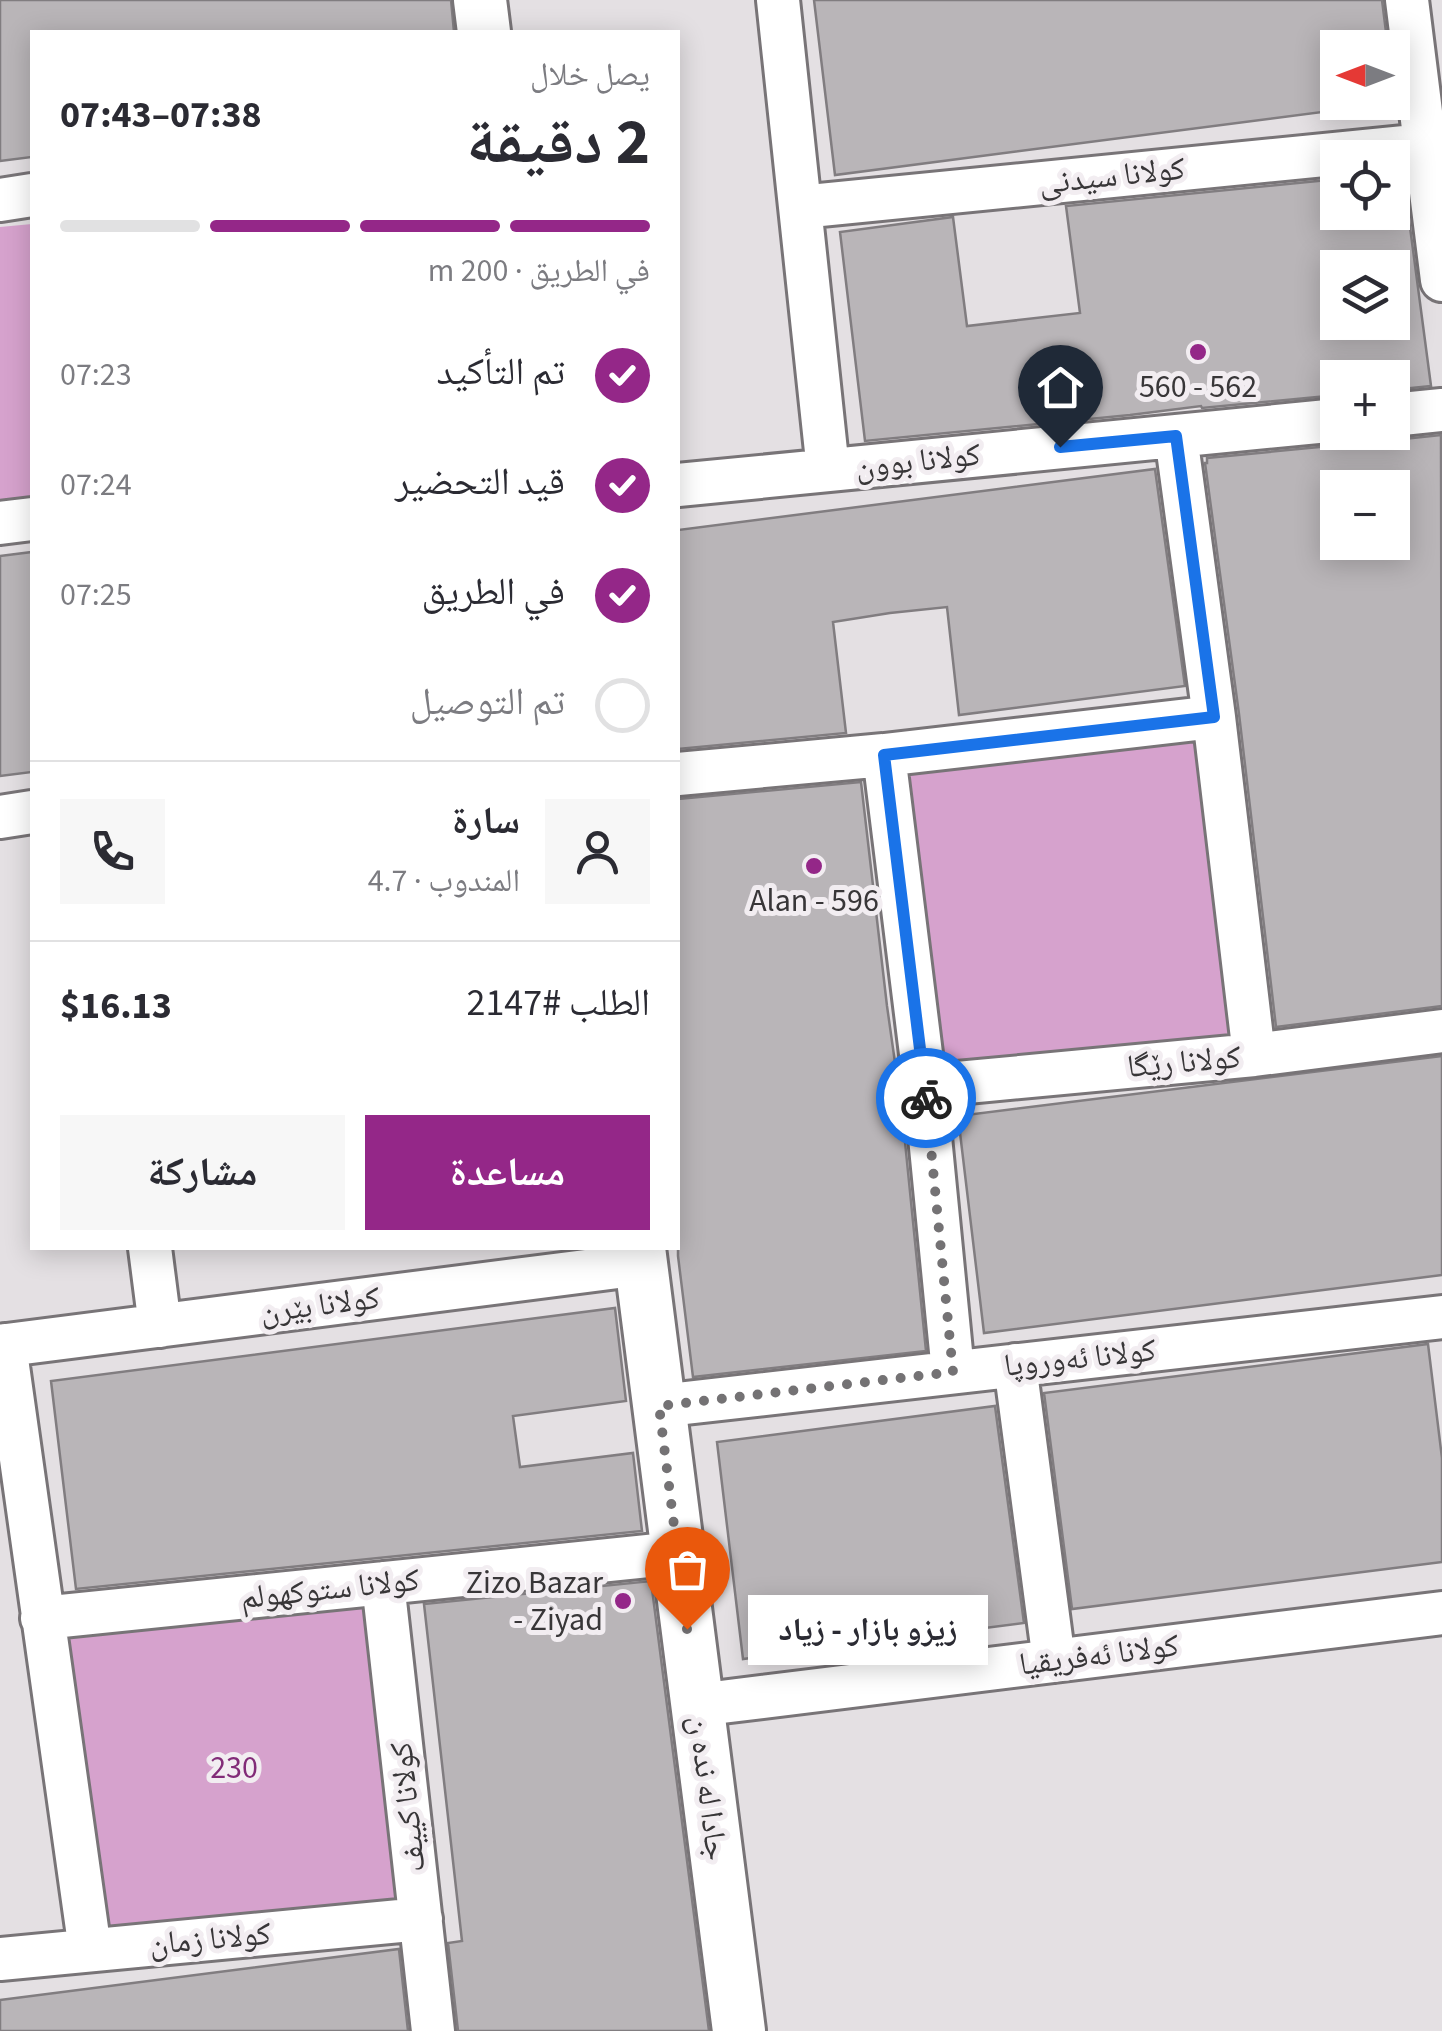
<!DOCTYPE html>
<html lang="ar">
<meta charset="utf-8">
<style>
body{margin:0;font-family:"Source Sans 3","Noto Naskh Arabic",sans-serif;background:#f7f7f7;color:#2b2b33;direction:rtl;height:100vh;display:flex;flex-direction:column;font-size:38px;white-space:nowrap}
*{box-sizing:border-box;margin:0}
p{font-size:32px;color:#7c7c81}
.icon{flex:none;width:55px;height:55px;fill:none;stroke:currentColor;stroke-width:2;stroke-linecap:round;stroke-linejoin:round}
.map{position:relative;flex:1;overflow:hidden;direction:ltr}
.side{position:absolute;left:30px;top:30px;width:650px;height:1220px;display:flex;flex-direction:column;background:#fff;border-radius:0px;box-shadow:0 5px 25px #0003;direction:rtl}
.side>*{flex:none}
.needle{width:65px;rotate:270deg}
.fabs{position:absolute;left:1320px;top:30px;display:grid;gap:20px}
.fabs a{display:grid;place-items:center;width:90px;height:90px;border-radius:0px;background:#fff;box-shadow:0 5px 25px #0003;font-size:50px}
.pin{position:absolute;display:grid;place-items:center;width:85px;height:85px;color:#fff;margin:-102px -42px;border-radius:50% 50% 50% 0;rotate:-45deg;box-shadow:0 0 10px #0007}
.pin .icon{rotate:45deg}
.courier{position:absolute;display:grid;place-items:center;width:100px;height:100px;margin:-50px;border:8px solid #1a73e8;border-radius:50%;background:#fff;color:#222;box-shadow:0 2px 12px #0007}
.bubble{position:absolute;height:70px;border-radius:0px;background:#fff;box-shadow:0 5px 25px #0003;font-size:32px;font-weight:700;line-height:70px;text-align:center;direction:rtl}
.headline em{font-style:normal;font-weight:700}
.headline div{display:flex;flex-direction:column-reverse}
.headline{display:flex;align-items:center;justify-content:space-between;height:170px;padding:0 30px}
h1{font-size:65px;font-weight:700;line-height:75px}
.bar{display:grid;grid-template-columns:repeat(4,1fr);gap:15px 10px;align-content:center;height:120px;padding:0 30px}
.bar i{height:12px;border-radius:8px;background:#e1e1e2}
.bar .active{background:#942788}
.bar p{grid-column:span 4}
.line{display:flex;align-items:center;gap:25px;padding:0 30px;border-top:2px solid #e1e1e2}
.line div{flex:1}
.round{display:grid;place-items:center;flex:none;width:105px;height:105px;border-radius:0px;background:#f7f7f7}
ol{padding:0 30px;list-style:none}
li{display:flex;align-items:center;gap:30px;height:110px}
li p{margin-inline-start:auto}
li .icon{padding:10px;border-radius:50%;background:#942788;color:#fff;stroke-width:4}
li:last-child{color:#7c7c81}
li i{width:55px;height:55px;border:5px solid #e1e1e2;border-radius:50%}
.action{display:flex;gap:20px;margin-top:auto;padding:20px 30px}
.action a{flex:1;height:115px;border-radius:0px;background:#942788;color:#fff;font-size:40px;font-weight:700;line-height:115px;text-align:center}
.action a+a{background:#f7f7f7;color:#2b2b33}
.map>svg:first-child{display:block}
</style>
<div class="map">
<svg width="1442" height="2031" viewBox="0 0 1442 2031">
<rect width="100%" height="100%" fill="#e4e0e3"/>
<path fill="#d6a2cd" d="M32,224v280l-32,4v-281z
M1214,717l40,338 -329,31 -41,-331z
M383,1583l38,336 -331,31 -48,-332z"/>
<path fill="#b9b5b8" stroke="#817d80" stroke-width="2.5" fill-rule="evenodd" d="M0,0h451l3,32h-422v125l-32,4z
M814,0h568l6,48h-50v62l-503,65z
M1338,179v33h70l23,174 -39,4v-12h-54v17l-136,13 -1,-2 -71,9 -265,26 -25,-209 113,-15 14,109 113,-13 -14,-107zM1338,268h54v54h-54z
M1359,432h16l8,6 11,2 47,-5 1,571 -166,21 -37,-313 -34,-251h2v-5l133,-13 12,-4zM1335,488h57v54h-54z
M1155,469l30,217 -226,29 -12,-108 -57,6 -57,9 13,111 -168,16v-219z
M32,552v220l-32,4v-220z
M861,782l26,224 15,106 24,239 -233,26 -15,-121v-457z
M1442,1056v219l-458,58 -26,-217z
M615,1308l11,93 -113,15 7,51 113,-14 9,78 -566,58 -25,-208z
M1428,1344l14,114v104l-370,47 -28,-216z
M995,1406l29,217 -281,36 -26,-217z
M651,1581l58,450h-251l-10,-88 14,-2 -38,-337z
M399,1949l9,82h-408v-31z"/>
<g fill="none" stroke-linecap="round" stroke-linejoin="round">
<defs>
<path id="minor" d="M778,0l50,470
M1407,0l35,280
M0,200l32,-5
M800,207l625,-62
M1392,415l50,-5
M1176,436l38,281 40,338
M678,485l660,-65
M0,523l32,-4
M884,755l41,331 28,286
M678,774l206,-19 330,-38
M0,817l32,-5
M925,1086l329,-31 188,-24
M150,1248l10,78
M5,1345l85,605
M0,1346l641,-82
M1015,1365l39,296
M659,1406l783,-89
M383,1583l50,448
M42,1618l635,-65
M697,1705l745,-92
M0,1959l421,-40"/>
<path id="tertiary" d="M480,0l4,32
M639,1248l100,783"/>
</defs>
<use href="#minor" stroke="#787477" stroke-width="48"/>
<use href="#tertiary" stroke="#787477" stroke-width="58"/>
<use href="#minor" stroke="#fff" stroke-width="42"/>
<use href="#tertiary" stroke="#fff" stroke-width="52"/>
</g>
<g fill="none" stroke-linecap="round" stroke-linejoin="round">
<path stroke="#747274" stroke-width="10" stroke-dasharray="0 18" d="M687,1629l-28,-223 294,-34 -27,-274"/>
<path stroke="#1a73e8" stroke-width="12" d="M926,1098l-42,-343 330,-38 -38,-281 -116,11"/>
</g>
<g fill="#942788" stroke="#f2edf1" stroke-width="4">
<circle cx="1198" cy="352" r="10"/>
<circle cx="814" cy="866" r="10"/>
<circle cx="623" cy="1601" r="10"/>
</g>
<g text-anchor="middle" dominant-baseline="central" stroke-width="10" stroke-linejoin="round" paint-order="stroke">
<g font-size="32" fill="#383638" stroke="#f2edf1">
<text transform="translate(1112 176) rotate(-6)">كولانا سيدنى</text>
<text transform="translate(918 461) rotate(-6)">كولانا بوون</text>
<text transform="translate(1184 1062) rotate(-5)">كولانا رێگا</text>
<text transform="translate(320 1305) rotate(-7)">كولانا بێرن</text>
<text transform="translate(1080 1358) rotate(-6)">كولانا ئه‌وروپا</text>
<text transform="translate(330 1589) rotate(-6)">كولانا ستوكهولم</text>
<text transform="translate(1099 1655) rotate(-7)">كولانا ئه‌فریقیا</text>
<text transform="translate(708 1788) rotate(83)">جادا له نده ن</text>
<text transform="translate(408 1807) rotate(-96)">كولانا كييف</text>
<text transform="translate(210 1939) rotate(-5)">كولانا زمان</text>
</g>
<g font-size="32" fill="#383638" stroke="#f2edf1">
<text x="1198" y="387">560 - 562</text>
<text x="814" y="901">Alan - 596</text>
<text x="603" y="1583" text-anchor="end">Zizo Bazar<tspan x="603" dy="37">- Ziyad</tspan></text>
</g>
<g font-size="32" fill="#822c78" stroke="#f2edf1">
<text x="234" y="1768">230</text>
</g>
</g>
</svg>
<div class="fabs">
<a><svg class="needle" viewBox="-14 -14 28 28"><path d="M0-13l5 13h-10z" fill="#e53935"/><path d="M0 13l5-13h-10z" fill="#7c7c81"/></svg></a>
<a><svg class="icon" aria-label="locate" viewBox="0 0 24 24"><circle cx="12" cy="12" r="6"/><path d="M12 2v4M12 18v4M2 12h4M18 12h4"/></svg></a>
<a><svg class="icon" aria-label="layers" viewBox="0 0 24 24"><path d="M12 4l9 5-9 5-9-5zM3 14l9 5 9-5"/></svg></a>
<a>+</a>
<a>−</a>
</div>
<div class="pin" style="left:687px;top:1629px;background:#ea580c"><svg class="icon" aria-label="bag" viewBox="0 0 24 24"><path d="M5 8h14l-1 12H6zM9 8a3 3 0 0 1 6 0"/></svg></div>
<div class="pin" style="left:1060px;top:447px;background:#1f2937"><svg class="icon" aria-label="home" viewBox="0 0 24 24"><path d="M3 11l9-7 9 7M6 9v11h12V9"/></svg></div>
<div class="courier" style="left:926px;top:1098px"><svg class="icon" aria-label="bike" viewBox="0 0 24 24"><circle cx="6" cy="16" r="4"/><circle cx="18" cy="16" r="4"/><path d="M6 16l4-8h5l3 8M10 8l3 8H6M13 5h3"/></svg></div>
<div class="bubble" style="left:748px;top:1595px;width:240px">زيزو بازار - زياد</div>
<section class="side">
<div class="headline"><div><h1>2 دقيقة</h1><p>يصل خلال</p></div><em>07:38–07:43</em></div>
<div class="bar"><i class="active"></i><i class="active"></i><i class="active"></i><i></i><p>في الطريق · 200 m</p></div>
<ol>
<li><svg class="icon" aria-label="check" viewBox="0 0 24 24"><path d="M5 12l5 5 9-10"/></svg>تم التأكيد<p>07:23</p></li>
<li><svg class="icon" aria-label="check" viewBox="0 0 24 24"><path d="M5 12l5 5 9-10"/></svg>قيد التحضير<p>07:24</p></li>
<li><svg class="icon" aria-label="check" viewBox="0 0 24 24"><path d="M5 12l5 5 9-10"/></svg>في الطريق<p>07:25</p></li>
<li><i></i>تم التوصيل</li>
</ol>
<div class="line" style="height:180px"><a class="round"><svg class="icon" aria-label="person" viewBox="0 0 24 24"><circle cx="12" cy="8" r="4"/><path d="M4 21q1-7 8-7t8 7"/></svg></a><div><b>سارة</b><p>المندوب · 4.7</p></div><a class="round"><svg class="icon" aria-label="phone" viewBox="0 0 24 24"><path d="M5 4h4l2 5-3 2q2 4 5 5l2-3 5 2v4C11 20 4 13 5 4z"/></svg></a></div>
<div class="line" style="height:130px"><div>الطلب #2147</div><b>$16.13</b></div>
<div class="action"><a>مساعدة</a><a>مشاركة</a></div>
</section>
</div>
